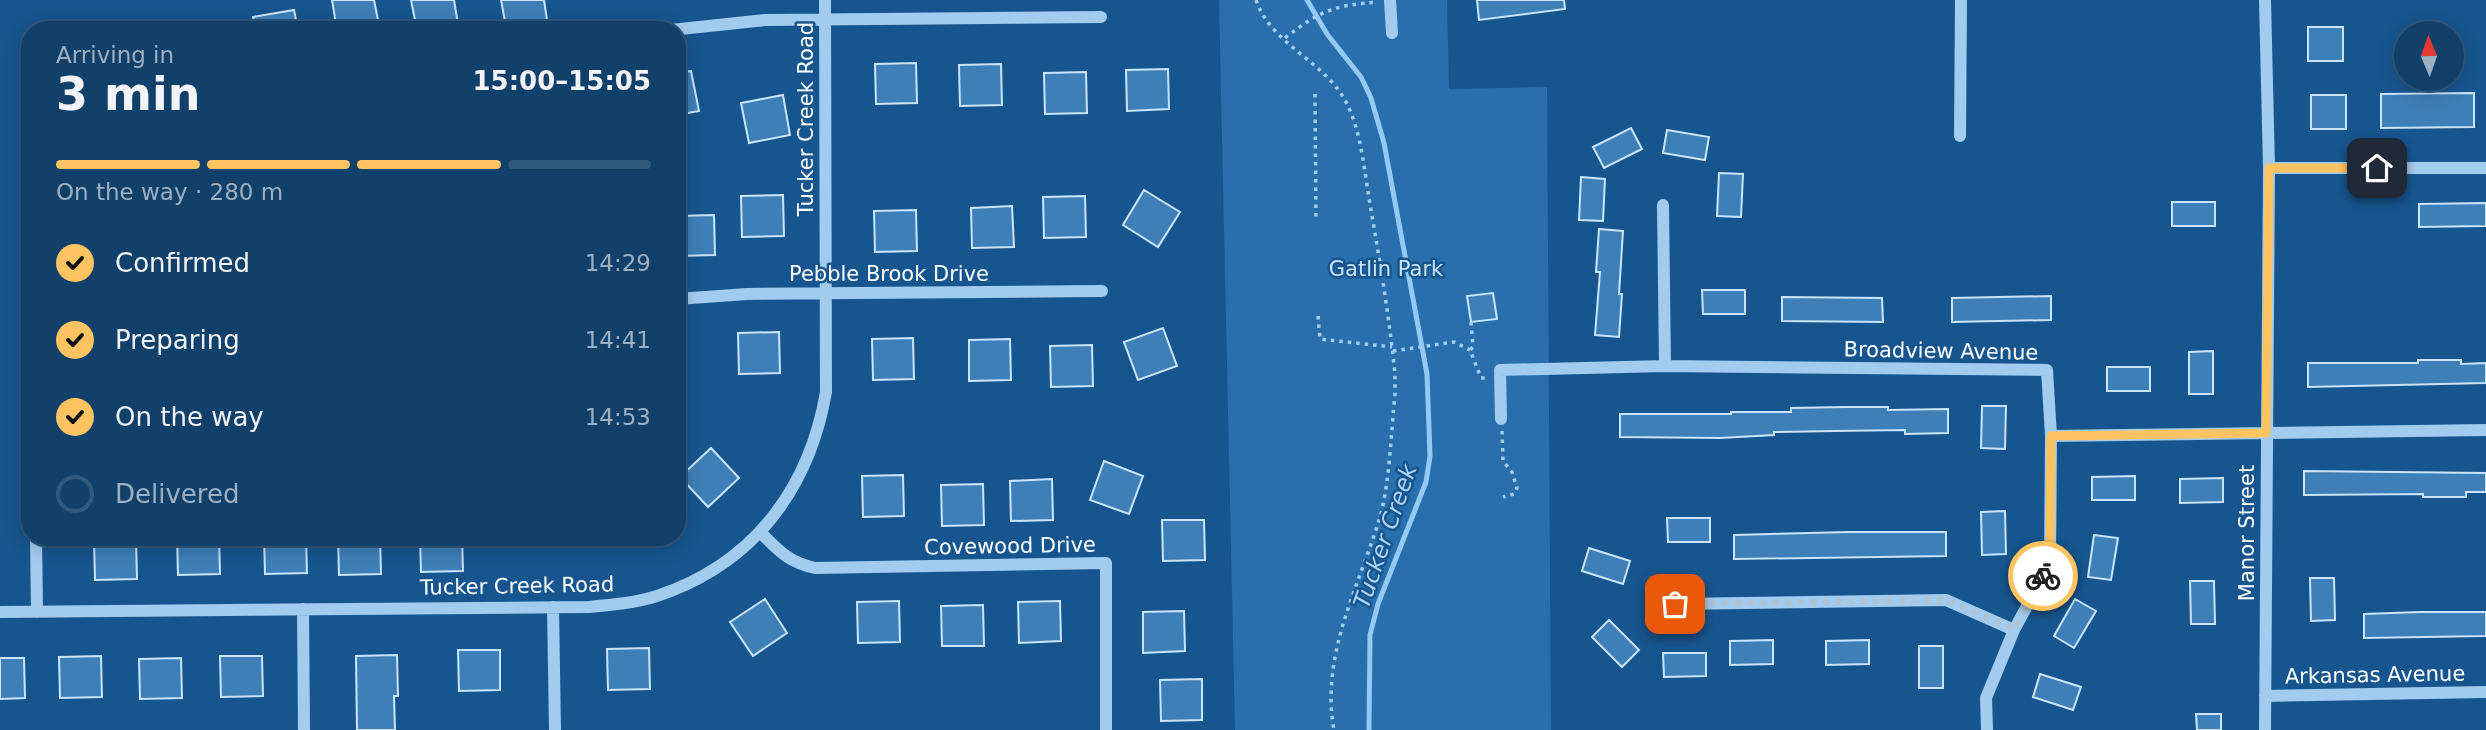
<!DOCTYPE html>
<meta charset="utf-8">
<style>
body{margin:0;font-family:"DejaVu Sans",sans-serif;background:#1a4770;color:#f1f3f6;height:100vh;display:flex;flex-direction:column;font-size:26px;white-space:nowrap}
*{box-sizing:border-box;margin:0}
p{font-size:23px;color:#9cafc1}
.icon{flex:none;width:38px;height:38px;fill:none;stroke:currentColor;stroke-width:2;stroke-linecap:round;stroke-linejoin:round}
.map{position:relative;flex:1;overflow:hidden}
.details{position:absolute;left:21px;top:21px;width:665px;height:525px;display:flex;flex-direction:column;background:#11406a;border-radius:28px;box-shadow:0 4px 18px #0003,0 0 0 2px #30597e}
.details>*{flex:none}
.needle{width:46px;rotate:358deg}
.tools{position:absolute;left:2394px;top:21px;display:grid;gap:14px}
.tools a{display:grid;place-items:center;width:70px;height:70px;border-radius:50%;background:#11406a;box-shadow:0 4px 18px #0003,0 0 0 2px #30597e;font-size:35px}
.pin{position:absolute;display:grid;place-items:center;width:60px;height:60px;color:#fff;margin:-30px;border-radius:14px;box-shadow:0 4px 10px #0006}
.courier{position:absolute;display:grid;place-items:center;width:70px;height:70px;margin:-35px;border:5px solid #ffc461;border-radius:50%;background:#fff;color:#222;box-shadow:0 2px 9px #0007}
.overview em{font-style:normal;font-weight:600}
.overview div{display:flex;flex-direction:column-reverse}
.overview{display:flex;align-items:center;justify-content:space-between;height:119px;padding:0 35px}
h1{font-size:46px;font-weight:600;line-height:52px}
.bar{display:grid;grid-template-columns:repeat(4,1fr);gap:10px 7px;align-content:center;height:84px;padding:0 35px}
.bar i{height:9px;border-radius:5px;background:#30597e}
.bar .selected{background:#ffc461}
.bar p{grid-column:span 4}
ol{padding:0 35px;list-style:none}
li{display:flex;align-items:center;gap:21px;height:77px}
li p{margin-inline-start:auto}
li .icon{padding:7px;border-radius:50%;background:#ffc461;color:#111;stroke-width:4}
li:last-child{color:#9cafc1}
li i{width:38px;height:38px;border:4px solid #30597e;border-radius:50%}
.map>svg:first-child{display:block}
</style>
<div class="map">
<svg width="2486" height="730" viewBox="0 0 2486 730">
<rect width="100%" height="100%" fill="#17558e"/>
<path fill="#296fad" d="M1219,0h228l2,89 98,-2 4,643h-316z"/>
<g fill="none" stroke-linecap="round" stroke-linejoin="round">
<path stroke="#95c8f2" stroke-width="5" d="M1307,0l20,34 34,43 10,21 13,45 43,231 3,82 -4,26 -48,122 -8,31 -1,95"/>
</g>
<path fill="#3f7fb7" stroke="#c9e4fb" stroke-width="2" d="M332,0h42l6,30h-43z
M411,0h43l5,30h-42z
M501,0h43l3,20 -41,7z
M1477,0h87l1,9 -86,11z
M294,10l4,20h-42l-3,-13z
M2308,27h35v34h-35z
M916,63l1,40 -41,1 -1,-40z
M1001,64l1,41 -42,1 -1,-41z
M1168,69l1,40 -42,2 -1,-41z
M691,71l8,40 -22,4v-42z
M1086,72l1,41 -42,1 -1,-41z
M2474,93v34l-93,1v-34z
M783,95l7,40 -41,8 -8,-40z
M2311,95h35v34h-35z
M1631,128l11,21 -38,19 -11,-21z
M1667,130l42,7 -4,23 -42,-7z
M1719,173l24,1 -2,43 -24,-1z
M1581,177l24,2 -2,42 -24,-1z
M1144,190l36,22 -22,35 -35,-22z
M783,195l1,41 -42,1 -1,-41z
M1085,196l1,41 -42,1 -1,-41z
M2172,202h43v24h-43z
M2486,203v23l-67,1v-23z
M1012,206l2,41 -42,1 -1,-40z
M916,210l1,41 -42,1 -1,-41z
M714,215l1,40 -38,1v-40z
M1599,229l24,2 -4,63h3l-3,43 -24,-2 5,-63h-4z
M1702,290h43v24h-42z
M1493,293l4,26 -26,3 -4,-26z
M2051,296v24l-99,2v-24z
M1782,297l100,1 1,24 -101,-1z
M1163,328l14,38 -39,14 -14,-38z
M779,332l1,41 -41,1 -1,-41z
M913,338l1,41 -41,1 -1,-41z
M1010,339l1,41 -42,1v-41z
M1092,345l1,41 -42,1 -1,-41z
M2213,351v43h-24v-42z
M2418,360h43v4l25,-1v20l-178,4v-24h110z
M2107,367h43v24h-43z
M1982,406h24l-1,43 -24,-1z
M1845,407h43v3l60,-1v24l-43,1v-4l-71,1 -60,1v3l-54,3 -100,-1v-23h111v-2h60v-4z
M711,448l28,30 -31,29 -28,-30z
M1104,461l39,15 -14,38 -39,-14z
M2304,471l182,2v19h-20v5h-43v-3l-119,1z
M903,475l1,41 -41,1 -1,-41z
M2135,476v24h-43v-23z
M2223,478v24l-43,1v-24z
M1052,479l1,41 -42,1 -1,-40z
M983,484l1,41 -42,1 -1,-41z
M2005,511l1,43 -24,1 -1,-43z
M1667,518h43v24h-42z
M1162,520h42l1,40 -42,1z
M1849,532h97v24l-212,3v-24z
M2094,535l24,3 -7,42 -23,-3z
M177,537h42l1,37 -42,1z
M264,537h42l1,36 -42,1z
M338,537h42l1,37 -42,1z
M420,537h42l1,34 -42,1z
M136,538l1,41 -42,1 -1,-40z
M1589,548l41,13 -7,23 -41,-13z
M2310,578h24l1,42 -24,1z
M2190,581h24l1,43h-24z
M765,599l22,34 -34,23 -23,-34z
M2075,599l21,12 -22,37 -20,-12z
M899,601l1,41 -42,1 -1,-41z
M1060,601l1,40 -42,2 -1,-41z
M983,605l1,41h-42l-1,-40z
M1184,611l1,40 -42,2v-41z
M2420,612h66v24l-122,2v-24z
M1609,620l30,30 -17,17 -30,-30z
M1773,640v24l-43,1v-24z
M1869,640v24l-43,1v-24z
M1919,646h24v42h-24z
M649,648l1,41 -42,1 -1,-41z
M458,650h42v40l-41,1z
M1663,653h43v23l-42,1z
M397,655l1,41h-4l1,34h-38l-1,-74z
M101,656l1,41 -42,1 -1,-41z
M220,656h42l1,40 -42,1z
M0,658h24l1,40 -25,1z
M181,658l1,40 -42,1 -1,-40z
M2040,674l41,13 -8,23 -40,-13z
M1202,679v41l-41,1 -1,-41z
M2196,714h25v16h-24z"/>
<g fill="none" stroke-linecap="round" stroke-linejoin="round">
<path stroke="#a2ccef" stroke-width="3.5" stroke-dasharray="3.5 5" stroke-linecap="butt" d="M1256,0c15,45 71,62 91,104 14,28 17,64 22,94 10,58 20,117 26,176v20c-4,38 -5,87 -15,123 -21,70 -60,138 -46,213
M1285,38c34,-27 50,-33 93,-36
M1315,94l1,125
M1318,316l2,23 72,8
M1471,322l2,25 -3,3 11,28h4
M1393,351l61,-9 16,8
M1502,431l1,30 9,11 5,16 -3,6 -11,3"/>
<path stroke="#a2ccef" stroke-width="12" d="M1390,0l2,33
M671,30l94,-10 336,-3
M1960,136l1,-136
M2269,168h217
M1663,205l2,161
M677,299l70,-5 355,-3
M1501,419l-1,-49 165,-4 382,4 4,66 -1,128 -36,66 -28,68 1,32
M2051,436l435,-6
M760,532c19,19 28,30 55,36l291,-5v167
M36,537l1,75
M1675,604l271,-4 68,30
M553,607l2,123
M303,609l1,121
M0,612l588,-5c23,-2 47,-4 69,-11 96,-32 152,-106 169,-204l-1,-392
M2265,696l221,-4
M2265,730l4,-562 -4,-168"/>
</g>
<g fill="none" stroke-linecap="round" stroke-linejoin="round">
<path stroke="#aec4d7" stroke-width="7" stroke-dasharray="0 12.6" d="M1675,604l272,-4 67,29 29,-53"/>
<path stroke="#ffc461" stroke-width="9" d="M2043,576l7,-12 1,-128 215,-3 3,-265h108"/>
</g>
<g text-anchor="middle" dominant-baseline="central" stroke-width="5" stroke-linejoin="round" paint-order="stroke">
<g font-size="21" fill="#fff" stroke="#17558e">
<text transform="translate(806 119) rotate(-90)">Tucker Creek Road</text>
<text x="889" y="274">Pebble Brook Drive</text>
<text transform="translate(1941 351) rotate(1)">Broadview Avenue</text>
<text transform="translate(2247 533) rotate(-90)">Manor Street</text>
<text transform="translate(1010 546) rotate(-1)">Covewood Drive</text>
<text transform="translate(517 586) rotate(-1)">Tucker Creek Road</text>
<text transform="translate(2375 675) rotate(-1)">Arkansas Avenue</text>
</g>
<g font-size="21" fill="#c9e4fb" stroke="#17558e">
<text x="1386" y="269">Gatlin Park</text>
</g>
<g font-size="23" font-style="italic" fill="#aed5f7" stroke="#17558e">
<text transform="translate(1385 536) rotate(-71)">Tucker Creek</text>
</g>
</g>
</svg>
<div class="tools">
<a><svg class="needle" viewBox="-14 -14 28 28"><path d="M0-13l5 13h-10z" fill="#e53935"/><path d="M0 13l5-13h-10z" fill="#9cafc1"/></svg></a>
</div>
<div class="pin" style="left:1675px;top:604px;background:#ea580c"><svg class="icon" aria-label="bag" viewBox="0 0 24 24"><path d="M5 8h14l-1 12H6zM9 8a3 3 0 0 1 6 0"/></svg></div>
<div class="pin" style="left:2377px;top:168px;background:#1f2937"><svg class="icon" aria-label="home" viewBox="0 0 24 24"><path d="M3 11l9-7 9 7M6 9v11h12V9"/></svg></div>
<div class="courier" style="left:2043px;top:576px"><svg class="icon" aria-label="bike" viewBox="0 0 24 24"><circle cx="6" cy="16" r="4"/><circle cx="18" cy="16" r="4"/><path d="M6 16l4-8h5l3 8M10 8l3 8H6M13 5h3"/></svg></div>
<section class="details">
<div class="overview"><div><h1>3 min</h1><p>Arriving in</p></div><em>15:00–15:05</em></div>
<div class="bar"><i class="selected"></i><i class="selected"></i><i class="selected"></i><i></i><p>On the way · 280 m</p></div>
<ol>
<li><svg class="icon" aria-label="check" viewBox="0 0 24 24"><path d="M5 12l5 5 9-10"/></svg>Confirmed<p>14:29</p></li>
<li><svg class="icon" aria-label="check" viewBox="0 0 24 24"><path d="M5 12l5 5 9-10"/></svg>Preparing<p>14:41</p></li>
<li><svg class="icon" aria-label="check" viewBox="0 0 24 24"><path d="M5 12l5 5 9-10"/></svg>On the way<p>14:53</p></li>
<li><i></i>Delivered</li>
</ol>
</section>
</div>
